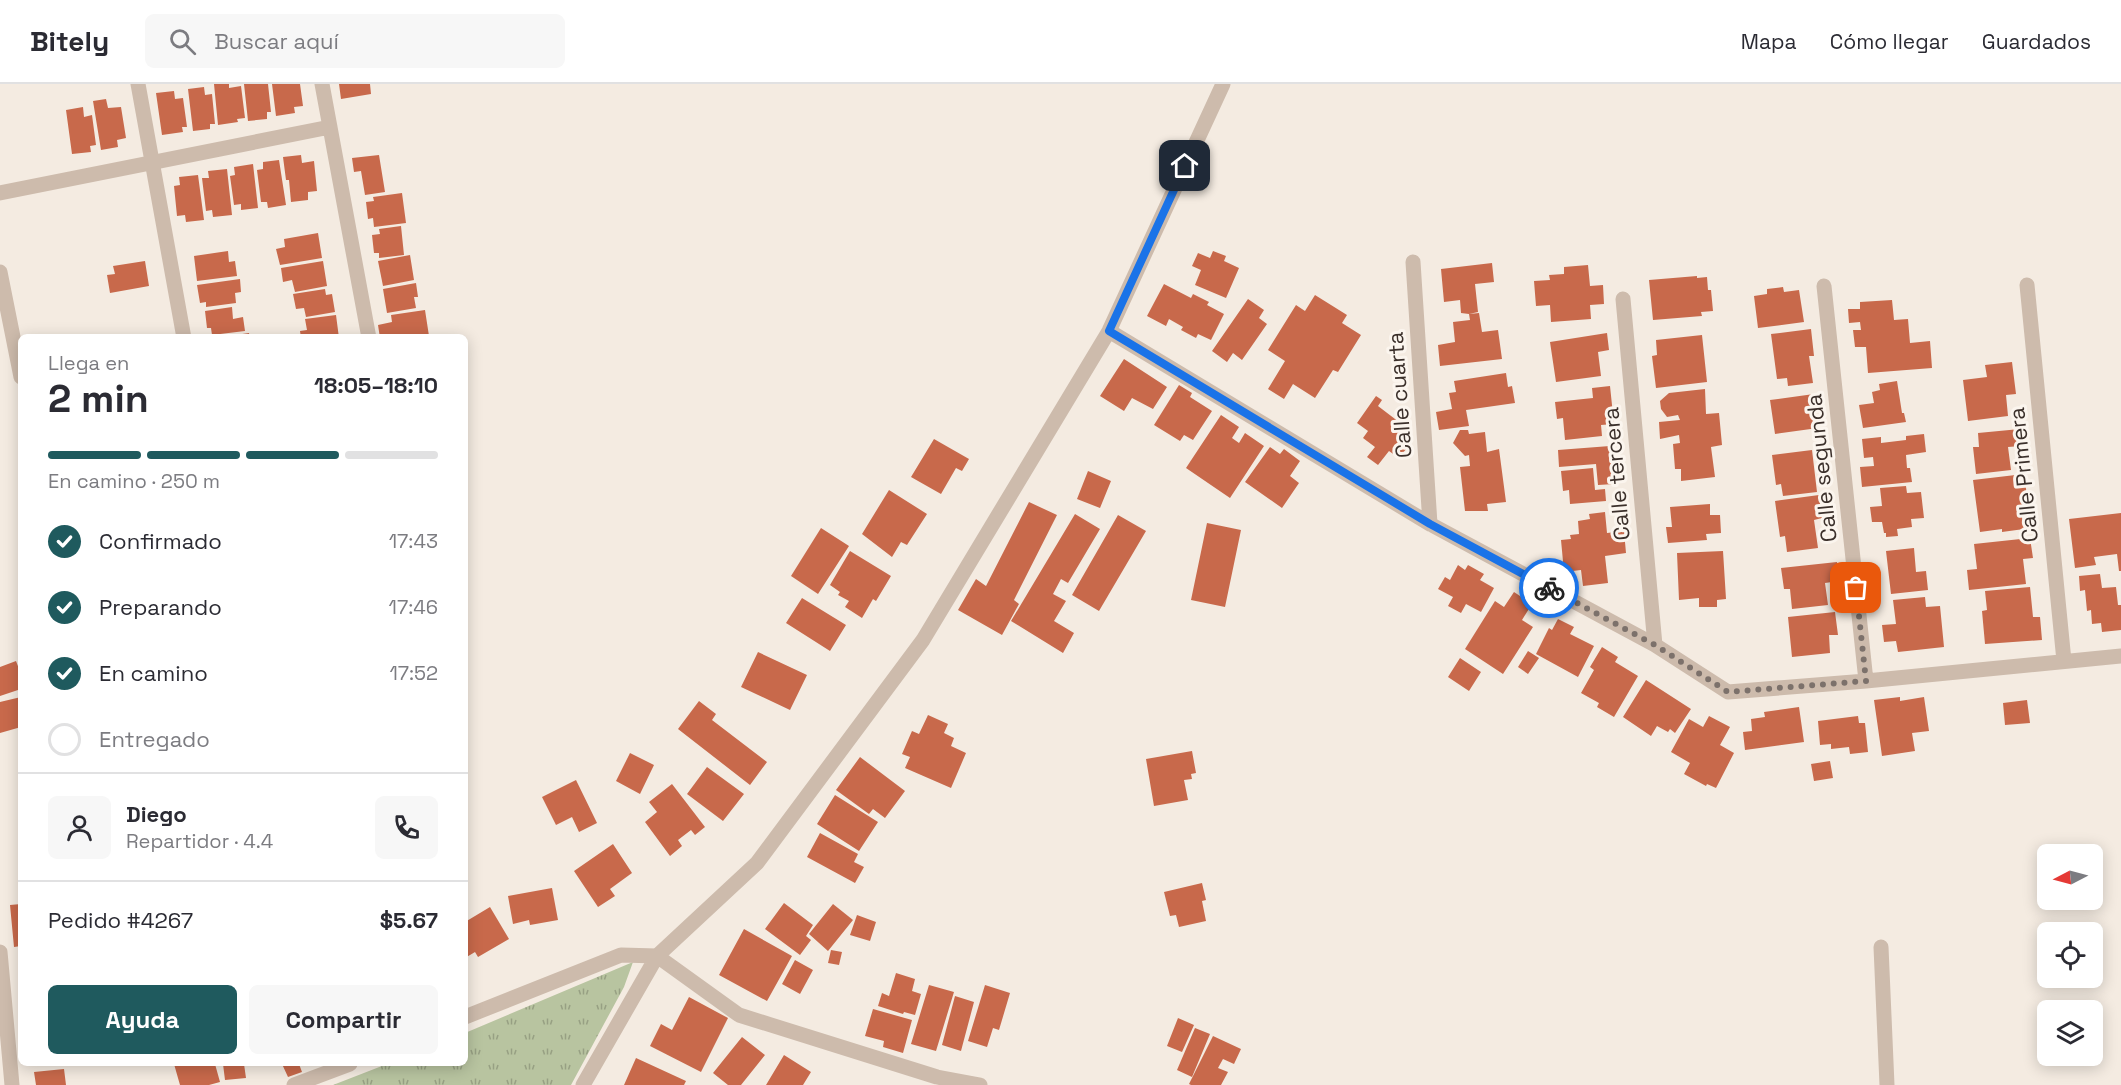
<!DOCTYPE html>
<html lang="es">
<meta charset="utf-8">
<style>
body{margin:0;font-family:"Space Grotesk",sans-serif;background:#f7f7f7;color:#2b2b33;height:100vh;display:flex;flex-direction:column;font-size:22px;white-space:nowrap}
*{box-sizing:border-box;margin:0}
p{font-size:20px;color:#7c7c81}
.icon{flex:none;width:33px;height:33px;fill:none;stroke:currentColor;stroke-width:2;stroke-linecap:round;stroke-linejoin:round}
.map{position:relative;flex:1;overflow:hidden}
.sheet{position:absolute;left:18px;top:250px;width:450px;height:732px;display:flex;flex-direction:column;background:#fff;border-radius:9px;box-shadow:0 3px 15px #0003}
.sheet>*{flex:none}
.needle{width:39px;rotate:264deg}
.buttons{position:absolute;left:2037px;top:760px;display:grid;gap:12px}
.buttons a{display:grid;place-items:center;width:66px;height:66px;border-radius:9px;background:#fff;box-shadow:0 3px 15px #0003;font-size:30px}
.pin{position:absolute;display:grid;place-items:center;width:51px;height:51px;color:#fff;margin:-26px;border-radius:12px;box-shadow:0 3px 9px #0006}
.courier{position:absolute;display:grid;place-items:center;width:60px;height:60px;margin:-30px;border:4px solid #1a73e8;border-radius:50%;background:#fff;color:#222;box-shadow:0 2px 8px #0007}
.summary em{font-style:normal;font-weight:700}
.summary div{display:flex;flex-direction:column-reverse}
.summary{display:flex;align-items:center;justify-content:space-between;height:102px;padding:0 30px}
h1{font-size:39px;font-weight:700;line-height:45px}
.bar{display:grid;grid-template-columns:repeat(4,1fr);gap:9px 6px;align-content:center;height:72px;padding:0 30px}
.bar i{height:8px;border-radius:4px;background:#e1e1e2}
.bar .selected{background:#1f5a5e}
.bar p{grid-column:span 4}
.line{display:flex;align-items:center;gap:15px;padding:0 30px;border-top:2px solid #e1e1e2}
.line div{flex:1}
.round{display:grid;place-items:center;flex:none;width:63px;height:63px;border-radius:9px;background:#f7f7f7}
ol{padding:0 30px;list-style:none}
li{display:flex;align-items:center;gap:18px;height:66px}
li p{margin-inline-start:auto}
li .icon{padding:6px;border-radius:50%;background:#1f5a5e;color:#fff;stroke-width:4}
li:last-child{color:#7c7c81}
li i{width:33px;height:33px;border:3px solid #e1e1e2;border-radius:50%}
.button{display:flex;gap:12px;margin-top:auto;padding:12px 30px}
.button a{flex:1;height:69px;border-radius:9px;background:#1f5a5e;color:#fff;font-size:24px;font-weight:700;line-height:69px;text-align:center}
.button a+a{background:#f7f7f7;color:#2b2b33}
header{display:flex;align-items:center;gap:36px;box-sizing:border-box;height:84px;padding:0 30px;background:#fff;border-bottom:2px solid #e1e1e2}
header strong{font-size:28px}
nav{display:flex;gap:33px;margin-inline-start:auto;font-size:21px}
.search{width:420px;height:54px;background:#f7f7f7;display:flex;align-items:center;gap:15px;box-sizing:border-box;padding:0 21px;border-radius:9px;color:#7c7c81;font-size:22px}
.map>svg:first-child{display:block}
</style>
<header>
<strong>Bitely</strong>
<div class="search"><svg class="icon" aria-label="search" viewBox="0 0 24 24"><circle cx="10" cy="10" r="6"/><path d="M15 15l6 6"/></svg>Buscar aquí</div>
<nav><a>Mapa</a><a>Cómo llegar</a><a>Guardados</a></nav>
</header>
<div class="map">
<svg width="2121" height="1001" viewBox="0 0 2121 1001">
<defs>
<pattern id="grass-tufts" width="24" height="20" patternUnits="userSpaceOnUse" patternTransform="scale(1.5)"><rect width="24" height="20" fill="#b8c4a0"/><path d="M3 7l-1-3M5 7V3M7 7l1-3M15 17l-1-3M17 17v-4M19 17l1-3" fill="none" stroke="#97a083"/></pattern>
</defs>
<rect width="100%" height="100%" fill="#f4ebe1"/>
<path fill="url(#grass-tufts)" d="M633,878l-9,25 -53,98h-238l54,-21h78v-31z"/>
<path fill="#c8694b" d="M214,0h15v4l12,-2 4,32 -8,1 1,3 -20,3z
M244,0h24l3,28h-4v7l-19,2z
M272,0h28l3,22 -9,1 1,6 -19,3z
M339,0h31l1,10 -30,5z
M204,3l1,8 7,-1 3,30h-5v5l-17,2 -5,-42z
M174,7l1,8 8,-1 4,29h-5l1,5 -21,3 -6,-42z
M106,15l2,9 13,-1 5,31 -9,2 1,7 -17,3 -8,-49z
M83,23l1,10 8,-2 4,30 -6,1 1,6 -19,2 -6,-44z
M301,71l1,8 12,-2 3,30 -9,1v8l-17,2 -2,-22h-3l-3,-23z
M379,71l6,37 -20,3 -4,-24 -7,1 -2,-14z
M279,76l7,45 -18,3 -1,-6h-6l-4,-32 6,-1v-7z
M253,80l5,44 -17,2v-6l-7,1 -4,-29 5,-1 -1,-8z
M227,85l5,46 -19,2 -1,-7 -6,1 -4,-33h7l-1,-7z
M198,91l6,45 -18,2 -1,-7 -8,1 -3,-30 6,-1 -1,-8z
M402,109l4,30 -32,4 -1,-9 -5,1 -2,-17 8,-1 -1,-4z
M401,142l3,29 -25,3v-5h-5l-2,-18 8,-1 -1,-5z
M318,149l4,25 -42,7 -4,-16 9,-2 -1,-8z
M228,167l1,11 6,-1 2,15 -40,5 -3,-25z
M1213,167l13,5 -2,5 15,7 -13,30 -31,-13 6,-15 -9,-4 6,-13 12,5z
M410,171l4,25 -31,6 -5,-25z
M145,177l4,25 -39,7 -3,-18 8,-1 -2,-8z
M323,177l4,25 -32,6 -3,-12 -9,2 -2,-14z
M1492,179l2,19 -19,2 3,28 -9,2 10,-1 3,19 16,-2 4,29 -62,7 -2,-21 17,-3 -2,-20 17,-2 -1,-6 -8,-1 -1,-13 -16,2 -3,-33z
M1588,181l2,21 13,-1 1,19 -14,1 1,14 -40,3 -1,-17 -14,1 -2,-25 16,-1 -1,-5 15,-1v-7z
M1697,192v2l10,-1 1,13h3l2,21 -12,1 1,4 -49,4 -4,-40z
M240,195l1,13 -6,1 1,10 -30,4v-5l-6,1 -3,-18z
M416,199l2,14h-4l2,11 -29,5 -4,-24z
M1164,200l27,14 2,-4 16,8 -2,3 17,9 -13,26 -13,-6 -2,4 -15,-8 2,-3 -14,-8 -3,7 -19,-10z
M1783,203l1,5 15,-2 5,32 -46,6 -4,-32 13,-2v-5z
M325,205l1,6 6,-1 3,18 -29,5 -2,-9 -8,1 -3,-15z
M1315,211l32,20 -5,8 19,12 -23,37 -5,-2 -18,28 -22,-14 -9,15 -16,-10 17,-28 -17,-11 28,-45 9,6z
M1248,215l16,11 -5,8 8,6 -25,36 -9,-7 -6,9 -15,-11z
M1892,216l2,20 14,-1 2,24 20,-2 2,27 -64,5 -2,-26h-11l-2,-17h8l-1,-8 -11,1 -1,-14h12v-7z
M232,223l1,12 10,-2 2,14 -33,4 -1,-7h-4l-2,-17z
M425,226l4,26 -49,2 -2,-13 14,-3 -1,-7z
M336,231l3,23h-38l-1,-7 7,-1 -2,-11z
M1811,245l3,27h-5l4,27 -25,3 -1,-8 -10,1 -6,-45z
M249,249l1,5h-21v-2z
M1607,249l2,17 -11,2 3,24 -45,6 -6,-40z
M1702,251l5,47 -51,6 -4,-32 5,-1 -1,-15z
M1124,275l43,28 -14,22 -21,-11 -8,13 -24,-15z
M2012,278l4,32 -10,1 2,21 -40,5 -5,-41 24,-3 -2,-12z
M1506,289l2,14 4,-1 3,17 -49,7 3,16 -30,4 -3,-18 16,-3 -3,-16 7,-1 -2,-11z
M1897,297l5,32h2l2,9 -43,6 -4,-23 15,-2 -2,-11 8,-2 -1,-6z
M1179,301l13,8 -2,4 22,14 -19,29 -9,-5 -4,6 -26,-16z
M1610,302l4,38 -13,1 1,11 -37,4 -2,-22 -6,1 -2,-17 38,-4 -1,-10z
M1705,305l1,25 13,-1 3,32 -11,2 4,30 -34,4v-12h-6l-2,-25 7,-1 -1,-8 -19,4 -1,-17 21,-2 -2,-5 -11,2 -6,-8 -1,-8 9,-8z
M1814,310l4,34 -43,6 -5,-34z
M1376,312l6,4 -4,6 34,26 -7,9 5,3 -11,14 -10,-7 -11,14 -11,-8 8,-10 -12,-9 5,-7 -11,-8z
M1221,331l18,12 -7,11 7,5 6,-10 19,13 -34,52 -44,-30z
M2020,345l1,17 -13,1 3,23 -35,4 -3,-27h6l-1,-14z
M1460,346h8l1,4 16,-2 2,20 12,-3 7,53 -19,2 1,7h-23l-5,-44 10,-1 -1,-11 -4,1 -12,-13z
M1924,350l2,18 -20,3 1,13h3l2,14 -50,5 -2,-20 14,-1 -1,-9 -9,1 -2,-19 19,-2v6l25,-3v-4z
M934,355l35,20 -7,12 -6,-3 -15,26 -30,-17z
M1610,362l4,38 -16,1 -2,-21 -37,3 -1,-17z
M1270,363l10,7 4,-5 16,12 -10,15 9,7 -17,25 -37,-26z
M1812,366l5,42 -34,4 -2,-12 -5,1 -4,-30z
M1593,384l2,22 10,-1 1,12 -36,3 -1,-14 -6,1 -2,-20z
M1088,387l23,10 -11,27 -23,-9z
M2024,390l5,37 -8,1 3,17 -22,3v-3l-22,3 -7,-52z
M1906,402l1,7 14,-1 3,26 -13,1 1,8 -15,2 1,7 -12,1v-4h-2l-2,-11h-10l-2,-15 12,-1 -2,-18z
M889,406l38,24 -20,31 -6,-3 -9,15 -30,-23z
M1819,411l3,23 -8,2 4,28 -31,4 -2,-16 -5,1 -5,-36z
M1029,418l28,13 -43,85 5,4 -17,31 -44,-25 18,-31 10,7z
M1710,420v11h10l1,18 -15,1 1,6 -39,3 -2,-16h6l-2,-20z
M1605,428l2,21 17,-2 2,22 -21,3 3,27 -25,3 -2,-16 -17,2 -3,-32 10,-1 -1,-4 9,-1 -1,-13 12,-2 -1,-5z
M2121,429v58h-2l-2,-17 -23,3 2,8 -21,3 -6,-49z
M1075,430l25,15 -32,54 -7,-4 -8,15 13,7 -12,20 20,12 -11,20 -52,-32z
M1118,431l28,16 -47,80 -27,-16z
M1207,439l34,7 -16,77 -34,-7z
M821,444l28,18 -31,48 -27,-18z
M2030,454l3,20 -10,1 3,25 -57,6 -2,-20 10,-1 -3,-25z
M1914,464l2,24 10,-1 2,19 -37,4 -5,-43z
M850,467l41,25 -15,25 -3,-2 -11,19 -17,-11 4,-6 -11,-6 2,-3 -10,-7z
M1723,467l3,48 -9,1v7h-18v-9l-20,2 -2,-47z
M1837,478l2,19 -14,2 3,22 -36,4 -2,-20h-6l-3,-21z
M1458,481l7,5 3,-5 16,9 -4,6 14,8 -13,24 -15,-8 -5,9 -13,-7 5,-9 -15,-8 7,-12 5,3z
M2100,490l2,14 14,-1 2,18h3v25l-19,2 -1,-9 -9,1 -1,-14 -4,1 -2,-21 -5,1 -1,-15z
M2030,503l3,30h7l2,23 -57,4 -3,-33 5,-1 -2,-19z
M1514,508l18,12 -10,16 11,7 -30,47 -38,-25 30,-48 9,6z
M1925,513l1,10 14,-1 4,41 -46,5 -2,-11 -12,1 -2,-17 14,-1 -3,-24z
M802,514l44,27 -16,26 -44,-28z
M1835,528l3,23h-9l1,18 -38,4 -4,-40z
M1558,535l16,8 -4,7 24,12 -16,31 -42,-23 13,-26 3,2z
M1602,563l16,10 -3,5 23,14 -24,41 -17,-10 2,-4 -18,-10 13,-23 -4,-3z
M1528,567l11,7 -11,16 -10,-7z
M758,568l49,23 -17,35 -49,-23z
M1460,574l21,14 -12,19 -21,-14z
M16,577l5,13v15l-21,7v-29z
M1646,596l45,29 -16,24 -5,-4 -2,3 -11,-6 -6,10 -28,-19z
M21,613v30l-21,6v-31z
M1900,613v4l24,-4 5,34 -17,2 3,18 -33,5 -8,-56z
M2027,616l3,23 -25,2 -2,-22z
M699,617l17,13 -4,6 55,42 -17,23 -72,-56z
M1799,623l5,35 -59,8 -2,-18 9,-1 -1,-12 14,-2 -1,-5z
M928,631l20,9 -4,9 10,5 -3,8 15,7 -15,35 -46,-20 5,-11 -8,-3 10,-23 7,3z
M1709,632l21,11 -10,18 14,8 -18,35 -9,-4 -1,2 -22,-12 6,-11 -19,-11 18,-33 14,8z
M1858,632l1,7h6l3,29 -18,2 -1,-7 -18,2v-5l-11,1 -2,-24z
M1192,667l4,22 -5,1 1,5 -8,1 4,20 -34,6 -8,-47z
M630,669l24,12 -14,29 -24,-13z
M860,673l45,34 -20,27 -12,-9 -4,5 -33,-24z
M1830,677l3,17 -19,3 -3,-17z
M707,683l37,27 -21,27 -36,-27z
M576,696l21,43 -18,9 -7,-15 -16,8 -14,-28z
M672,700l33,43 -10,8 -4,-5 -13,10 4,6 -12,10 -25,-34 12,-10 -8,-10z
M835,711l43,27 -19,29 -42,-27z
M820,749l38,21 -4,8 10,5 -9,16 -48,-26z
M613,760l19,29 -22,16 5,7 -17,11 -24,-36z
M1202,799l4,17 -4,1 4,20 -27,6 -3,-12 -6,1 -6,-24z
M552,804l6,32 -28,5 -1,-5 -16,4 -5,-28z
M784,819l29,22 -7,11 5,4 -11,15 -35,-26z
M21,820v42l-7,1 -4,-42z
M833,820l20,16 -25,31 -19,-17z
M490,823l19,32 -31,18 -3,-5 -10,6v-36z
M857,831l19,7 -6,19 -20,-6z
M744,845l48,27 -25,45 -48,-26z
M831,866l11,2 -3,13 -11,-2z
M795,876l18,10 -13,24 -18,-10z
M896,889l19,6 -3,12 9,3 -6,21 -11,-3 -1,2 -25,-8 4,-13 7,3z
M929,901l25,7 -18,59 -25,-7z
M985,901l25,8 -11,37 -6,-2 -6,19 -19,-6z
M955,912l19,6 -13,49 -19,-6z
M689,913l39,21 -27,54 -51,-26 11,-22 11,6z
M873,925l39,11 -9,33 -20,-6 1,-6 -19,-5z
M1178,934l16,7 -12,27 -15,-6z
M1195,944l15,6 -18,43 -15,-7z
M1213,952l28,13 -7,15 -11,-5 -5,9 10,4 -7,13h-30l-2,-1z
M742,953l23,18 -24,30h-13l-15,-12z
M784,971l27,17 -8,13h-37z
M636,974l50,23 -2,4h-60z
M174,980h41l5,18 -11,3h-29z
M223,980h21l2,14 -21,2z
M282,980h17l3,8 -14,5z
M64,985l2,16h-30l-2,-13z"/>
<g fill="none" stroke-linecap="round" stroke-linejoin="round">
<path stroke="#cdbbac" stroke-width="15" d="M138,0l46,254
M322,0l47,254
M0,109l330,-66
M1413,178l17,262
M0,188l21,105
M2027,201l37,376
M1824,202l42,395
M1623,215l32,346
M1109,247l321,193 225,121 73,47 138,-11 255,-25
M1881,863l6,138
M0,868l12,133
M465,933l156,-62 36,1 82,59 198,62 43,8
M294,1001l56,-21
M583,1001l74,-129 100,-93 166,-223 186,-309 114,-247"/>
</g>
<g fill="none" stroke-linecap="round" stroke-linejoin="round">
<path stroke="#7c716b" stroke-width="6" stroke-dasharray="0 10.8" d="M1549,504l106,57 73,47 138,-11 -10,-93"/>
<path stroke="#1a73e8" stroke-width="8" d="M1185,82l-76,165 321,193 119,64"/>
</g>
<g text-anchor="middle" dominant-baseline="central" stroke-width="6" stroke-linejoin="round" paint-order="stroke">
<g font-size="22" fill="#3b302b" stroke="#fbf5ee">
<text transform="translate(1399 311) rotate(-94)">Calle cuarta</text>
<text transform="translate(1821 384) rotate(-96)">Calle segunda</text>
<text transform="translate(1616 390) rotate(-95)">Calle tercera</text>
<text transform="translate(2023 391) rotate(-96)">Calle Primera</text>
</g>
</g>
</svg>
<div class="buttons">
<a><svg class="needle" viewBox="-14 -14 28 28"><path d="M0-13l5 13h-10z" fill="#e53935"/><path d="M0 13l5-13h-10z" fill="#7c7c81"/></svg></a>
<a><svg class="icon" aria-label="locate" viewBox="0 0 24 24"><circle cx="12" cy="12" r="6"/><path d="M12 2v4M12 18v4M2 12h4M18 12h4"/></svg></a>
<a><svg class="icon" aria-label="layers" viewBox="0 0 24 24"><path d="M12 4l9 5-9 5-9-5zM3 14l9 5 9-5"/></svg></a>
</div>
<div class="pin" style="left:1856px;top:504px;background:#ea580c"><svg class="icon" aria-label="bag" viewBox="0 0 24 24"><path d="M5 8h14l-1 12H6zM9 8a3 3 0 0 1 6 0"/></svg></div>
<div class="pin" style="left:1185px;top:82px;background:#1f2937"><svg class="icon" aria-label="home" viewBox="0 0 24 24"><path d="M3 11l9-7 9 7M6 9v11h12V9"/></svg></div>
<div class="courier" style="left:1549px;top:504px"><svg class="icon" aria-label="bike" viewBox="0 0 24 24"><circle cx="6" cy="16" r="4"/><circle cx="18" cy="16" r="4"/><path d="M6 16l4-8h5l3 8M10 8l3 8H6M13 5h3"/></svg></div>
<section class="sheet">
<div class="summary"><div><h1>2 min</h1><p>Llega en</p></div><em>18:05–18:10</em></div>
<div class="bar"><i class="selected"></i><i class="selected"></i><i class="selected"></i><i></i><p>En camino · 250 m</p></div>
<ol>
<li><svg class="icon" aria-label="check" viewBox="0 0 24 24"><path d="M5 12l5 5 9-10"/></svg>Confirmado<p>17:43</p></li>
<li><svg class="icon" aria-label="check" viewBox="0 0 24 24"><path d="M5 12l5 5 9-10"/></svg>Preparando<p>17:46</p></li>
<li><svg class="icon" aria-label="check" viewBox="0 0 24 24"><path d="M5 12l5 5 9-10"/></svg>En camino<p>17:52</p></li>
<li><i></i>Entregado</li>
</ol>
<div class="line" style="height:108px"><a class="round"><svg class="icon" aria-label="person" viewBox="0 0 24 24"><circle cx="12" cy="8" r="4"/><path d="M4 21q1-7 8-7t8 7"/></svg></a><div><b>Diego</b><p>Repartidor · 4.4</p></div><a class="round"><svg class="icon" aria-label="phone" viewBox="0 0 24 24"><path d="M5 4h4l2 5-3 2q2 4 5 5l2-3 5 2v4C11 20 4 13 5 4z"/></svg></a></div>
<div class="line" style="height:78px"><div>Pedido #4267</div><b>$5.67</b></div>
<div class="button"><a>Ayuda</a><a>Compartir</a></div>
</section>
</div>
